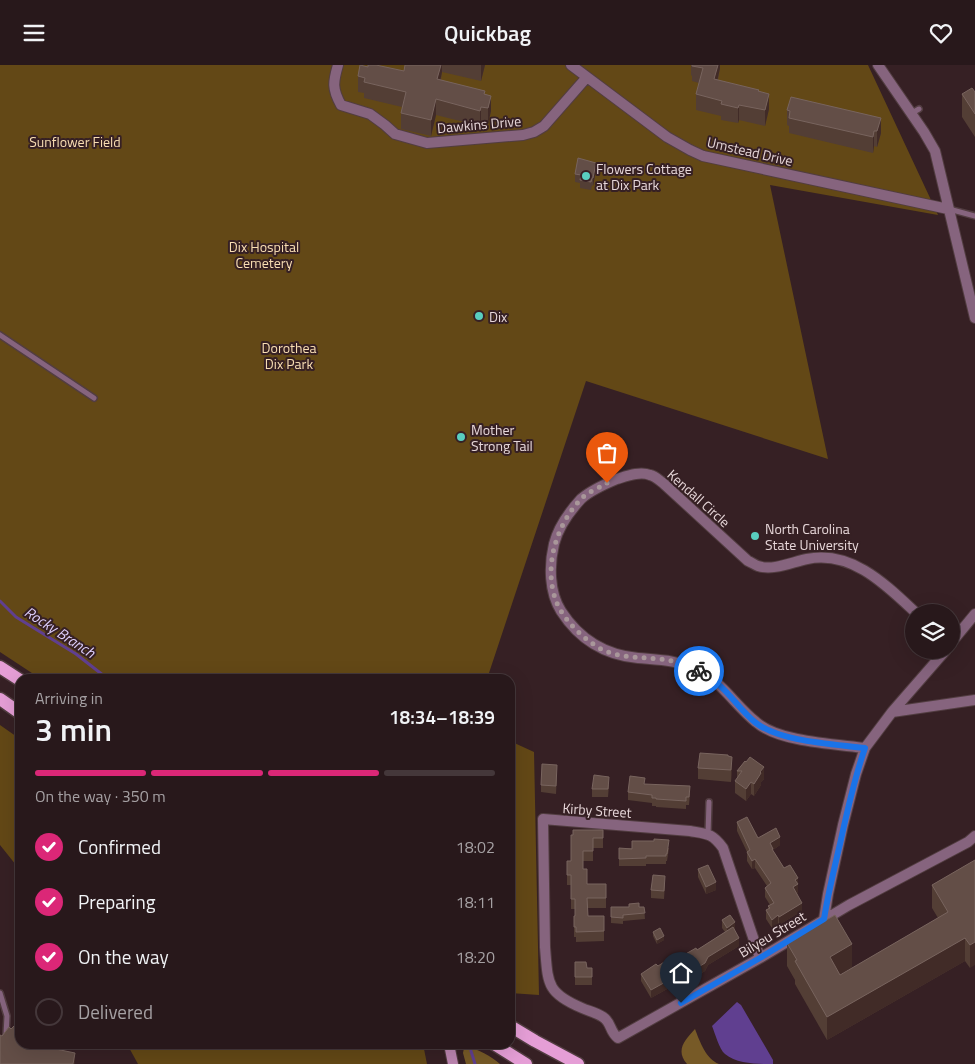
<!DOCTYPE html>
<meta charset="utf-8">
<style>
body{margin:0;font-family:"Titillium Web",sans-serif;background:#342528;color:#f1f3f6;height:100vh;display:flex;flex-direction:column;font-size:19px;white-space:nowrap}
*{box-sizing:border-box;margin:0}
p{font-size:16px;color:#a5a0a3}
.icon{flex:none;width:28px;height:28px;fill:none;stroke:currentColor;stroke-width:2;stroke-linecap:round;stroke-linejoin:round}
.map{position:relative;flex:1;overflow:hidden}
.drawer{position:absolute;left:15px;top:609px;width:500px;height:375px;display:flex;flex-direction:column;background:#28181b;border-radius:15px;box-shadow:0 5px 20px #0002,0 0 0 1px #44373a}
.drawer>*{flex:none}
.controls{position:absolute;left:905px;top:539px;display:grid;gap:10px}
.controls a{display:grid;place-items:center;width:55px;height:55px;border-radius:50%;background:#28181b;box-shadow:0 5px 20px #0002,0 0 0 1px #44373a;font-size:25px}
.pin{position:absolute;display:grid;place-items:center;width:42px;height:42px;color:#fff;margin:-51px -21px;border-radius:50% 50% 50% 0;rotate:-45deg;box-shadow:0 0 5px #0007}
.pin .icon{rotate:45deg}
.courier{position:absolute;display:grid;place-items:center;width:50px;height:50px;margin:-25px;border:4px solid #1a73e8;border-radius:50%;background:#fff;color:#222;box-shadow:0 1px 6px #0007}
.summary em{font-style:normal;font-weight:600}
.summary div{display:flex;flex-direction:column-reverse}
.summary{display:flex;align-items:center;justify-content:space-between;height:85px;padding:0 20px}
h1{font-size:32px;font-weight:600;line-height:38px}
.bar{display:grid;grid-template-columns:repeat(4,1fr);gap:8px 5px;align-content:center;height:60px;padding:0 20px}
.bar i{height:6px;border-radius:4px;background:#44373a}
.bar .current{background:#db2777}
.bar p{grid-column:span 4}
ol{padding:0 20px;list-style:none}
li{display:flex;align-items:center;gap:15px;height:55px}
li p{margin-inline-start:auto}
li .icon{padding:5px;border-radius:50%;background:#db2777;color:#fff;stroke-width:4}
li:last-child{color:#a5a0a3}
li i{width:28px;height:28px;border:2px solid #44373a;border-radius:50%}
header{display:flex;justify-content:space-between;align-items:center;height:65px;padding:0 20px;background:#28181b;font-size:22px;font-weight:600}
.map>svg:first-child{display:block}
</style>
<header><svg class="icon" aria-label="menu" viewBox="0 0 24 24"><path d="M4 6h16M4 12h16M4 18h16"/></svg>Quickbag<svg class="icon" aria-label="heart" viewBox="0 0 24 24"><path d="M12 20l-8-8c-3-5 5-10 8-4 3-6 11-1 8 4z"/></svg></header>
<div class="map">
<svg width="975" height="999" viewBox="0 0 975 999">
<rect width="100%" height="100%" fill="#362024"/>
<path fill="#634816" d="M0,0h868l70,150 -168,-30 58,274 -242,-78 -99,298h-446l-41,-27z
M0,660l20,14v131l-20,-25z
M510,676l24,11 5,243 -29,-2z
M127,979h296l4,20h-289z"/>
<path fill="#775a27" d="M695,964c5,13 11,30 24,35h-32c-12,-14 -2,-24 8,-35z
M466,982c11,1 26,10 34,17h-34l-3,-11 1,-5z"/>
<path fill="#603f90" d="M737,937l4,3 32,55v4c-16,0 -36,0 -48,-10 -6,-5 -10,-21 -13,-28z"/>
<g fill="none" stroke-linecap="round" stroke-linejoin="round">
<path stroke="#603f90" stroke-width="3" d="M0,536l16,16 60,37 32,25
M471,986l4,13"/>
<defs>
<path id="lane" d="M912,48l7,-4
M949,144l26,7
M0,270l94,63
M708,769l1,-32
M0,928l7,23 -1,19"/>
<path id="street" d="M338,0c-5,17 -6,24 3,40l29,9 15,11 10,9 32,9 96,-8 11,-3 10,-6 43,-49
M571,0l96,72 23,13 13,6 245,53
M878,0l46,67 11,19 40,167
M951,578l24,-29
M892,647l83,-12
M865,683c-31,-4 -86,-6 -109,-26 -21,-17 -35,-41 -59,-53 -21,-9 -37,-9 -59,-11 -34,-3 -59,-19 -77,-47 -12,-19 -12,-46 -7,-67 4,-16 16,-33 27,-45 10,-9 24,-15 36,-20 10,-3 23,-8 33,-4 5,1 9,5 13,8l85,78c3,1 7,4 10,5 15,5 34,-4 49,-7 45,-9 79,26 109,54
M824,854l4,-25 15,-69 13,-51 9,-26 27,-36 54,-62
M760,893l-37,-110c-11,-15 -16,-14 -33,-17l-147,-12 2,128c3,36 1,46 37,61 7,3 15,5 21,9 9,6 6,14 15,21l142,-80 89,-53 119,-63 7,-6"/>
<path id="secondary" d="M449,979l4,20"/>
<path id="primary" d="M0,602l20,13
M0,634l20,14
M510,961l25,15 43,23
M494,979l32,20"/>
</defs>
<use href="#lane" stroke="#523d41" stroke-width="8"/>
<use href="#street" stroke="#523d41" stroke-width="12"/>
<use href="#secondary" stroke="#523d41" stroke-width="12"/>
<use href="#primary" stroke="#523d41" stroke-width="15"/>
<use href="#lane" stroke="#86647e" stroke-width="5"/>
<use href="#street" stroke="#86647e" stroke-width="10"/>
<use href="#secondary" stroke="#bc85b0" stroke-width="10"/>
<use href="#primary" stroke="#e59ed6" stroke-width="12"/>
</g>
<path fill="#533e35" d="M405,0h80l-4,16 -39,-9 -1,8 44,15 6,16 -3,13 -7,-2 -1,4 -44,-11 -5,21 -30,-7v-16l1,-6 -38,-9v-5l-6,-1v-16l10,-9 36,4z
M691,0h29v3l-2,12 41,11 10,18 -4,17 -26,-6 -1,3 -17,-3v-4l-25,-6v-16l3,-11 -7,-2v-5l-1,-1z
M975,27v45l-13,-20v-23z
M787,45l94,8v15l-4,14 -3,-1 -1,7 -84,-20v-7l-2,-1z
M596,105l-3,16 -1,-1 -1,5 -11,-2v-5l-5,-1v-8z
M745,696l19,18 -3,3v3l-7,11 -3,-2 -5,7 -11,-8v-12l2,-3v-7z
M698,703h34l-1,14 -33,-3z
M557,708l-1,21 -15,-2v-7z
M645,719l45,10 -1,11h-3v4l-30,-2v-1h-4v-3l-24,-3v-8z
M609,720l-1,12h-16v-8z
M737,757l21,16 22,7 -7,5v1l11,17 14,10v15h-1l5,18 -23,14 -1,-1 -6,4 -6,-9v-9l2,-1v-3l2,-1 -5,-8v-9l2,-2 -12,-18 -3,1 -5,-8v-9l-10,-21z
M603,765v18h-10v13h-10v8l4,15h19v24h-18v8h16v25l-28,1v-5h-2v-11l1,-10v-7h-4v-24h-4v-24h4l2,-26z
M619,783h50l-2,13h-1v3h-20v2h-27z
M975,795l-5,108 -5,-7 -138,79 -32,-56v-4l-8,-14v-23l65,24 -12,7v1l98,-57 -6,-10v-23z
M698,804l18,21 -10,4 -8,-17z
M665,819l-1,15 -13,-1v-8z
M611,842h33l1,12 -22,2v3l-12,-1z
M722,855l13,10 4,16 -31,19 -3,6 -25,15 -2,-3 -27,15 -10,-17v-7l17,-8 19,-7 20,-9 28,-18 -3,-4z
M653,867l11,8 -7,4 -4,-8z
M575,897l12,6h5v17h-17z"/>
<path fill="#412b27" d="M441,0h1v7l-5,23v-16z
M481,0h4l-4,16z
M718,0h2v3l-6,27v-16z
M769,29v15l-4,17v-16z
M491,31v15l-3,13v-16z
M436,34v16l-5,21v-16z
M739,40v15l-1,3v-15z
M481,42v15l-1,4v-15z
M881,53v15l-4,14v-16z
M874,66v15l-1,7v-16z
M596,98v7l-3,16v-8z
M732,692v11l-1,14v-12z
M764,702v12l-3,3v3l-7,11v-12z
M751,717v12l-5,7v-12z
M780,772v8l-7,5v8l-3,-15z
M755,794v9l-3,1v-8z
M798,813v15l-5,3v-9l2,-7z
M716,817v8l-10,4v-7z
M802,838v8l-23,14v-8z
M778,850v9l-6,4v-8z
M735,857v8l-8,5v-7z
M664,871v4l-7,4v-4z
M739,873v8l-31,19 -3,6 -25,15v-8l28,-21z
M965,873v23l-138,79v-23z
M975,877v23l-5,3v-23z
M852,879v23l-22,13v-23z
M678,910v8l-27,15v-8z
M75,988v11h-2z"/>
<path fill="#634e47" stroke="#78645e" d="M360,0l8,2v-2h8l28,6 1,-6h36l-4,14 48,12 -1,3 7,2 -3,12 -7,-1 -1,4 -44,-12 -5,21 -30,-7 5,-21 -42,-10 1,-4 -7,-2z
M692,0h26l-4,14 45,11 -1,1 11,3 -4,16 -26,-5 -1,3 -17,-4 1,-3 -26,-7 7,-26 -11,-2z
M972,23l3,4v22l-13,-20z
M791,32l90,21 -4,13h-3l-1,6 -84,-19 1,-7 -3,-1z
M578,93l18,5 -3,15h-1l-1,4 -11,-2 1,-5 -6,-1z
M700,688l28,2v1l4,1 -1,13 -33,-2z
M750,692l14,10 -4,5 1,1 -7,11 -3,-2 -5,7 -11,-8 7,-10h-5l8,-10 1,1z
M542,699l15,1 -1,21 -15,-1z
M594,710l15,2 -1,12h-16z
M630,711l15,2 -1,6 46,2 -1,11h-3v4l-30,-2v-1h-4v-3l-24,-3z
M747,752l11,21 18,-10 4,9 -10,6 3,6h-1l12,19 6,-3 8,13 -3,2 3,4 -5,3 9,16 -23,14 -1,-2 -6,5 -6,-10 4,-2 -2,-2 6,-3 -9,-15 6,-5 -16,-24 -3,2 -5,-9 3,-2 -13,-28z
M573,765h30v8h-10v13h-10v18h4v15h19v14h-19l1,18h16v15l-28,1v-5h-2v-11h1v-17h-4v-24h-4v-14h4v-26h2z
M654,774l15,1 -2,14h-1v2h-20v2l-27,1v-11l13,1v-8h22z
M975,795v82l-5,3 -5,-7 -138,79 -32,-56 2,-1 -10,-17 48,-28 17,29 -22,13 10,18 108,-63 -16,-27z
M708,800l8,17 -10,5 -8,-18z
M653,810l12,1 -1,15 -13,-1z
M639,838v4h5l1,6 -22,2v3l-12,-1v-10h18v-3z
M730,850l5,7 -8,6 -5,-8z
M733,862l6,11 -31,19 -3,6 -25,15 -2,-3 -27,15 -10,-16 15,-10 2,2 17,-11 2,4 19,-11 1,2z
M660,863l4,8 -7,4 -4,-8z
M575,897h11l1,6h5v9h-17z
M18,957l2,1v21h23l3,3 29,6 -2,11h-73v-29l2,1 7,-9 2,2z"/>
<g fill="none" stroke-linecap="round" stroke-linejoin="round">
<path stroke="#a9979a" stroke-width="5" stroke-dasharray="0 9" d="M607,418c-8,5 -19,9 -26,16 -24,25 -37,65 -26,99 6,20 29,42 48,52 18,8 37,7 56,9 15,1 28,6 40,12"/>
<path stroke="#1a73e8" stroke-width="6" d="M681,938l79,-45 64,-39c4,-25 10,-50 16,-75 7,-32 14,-65 25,-96 -31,-4 -84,-6 -109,-25 -14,-11 -24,-27 -38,-39 -5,-5 -12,-9 -19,-13"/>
</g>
<g fill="#59cebf" stroke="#362024" stroke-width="2">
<circle cx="586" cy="111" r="5"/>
<circle cx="479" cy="251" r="5"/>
<circle cx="461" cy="372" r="5"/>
<circle cx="755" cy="471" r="5"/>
</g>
<g text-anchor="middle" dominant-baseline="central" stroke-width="4" stroke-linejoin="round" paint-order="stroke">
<g font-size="14" fill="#e7d7d9" stroke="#362024">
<text transform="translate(479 59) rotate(-5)">Dawkins Drive</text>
<text transform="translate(750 86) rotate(13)">Umstead Drive</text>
<text transform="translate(699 433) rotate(42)">Kendall Circle</text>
<text transform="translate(597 745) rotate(4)">Kirby Street</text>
<text transform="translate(772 869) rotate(-31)">Bilyeu Street</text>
</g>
<g font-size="14" fill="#f9deb3" stroke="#362024">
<text x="75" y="76">Sunflower Field</text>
<text x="264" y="181">Dix Hospital<tspan x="264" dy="16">Cemetery</tspan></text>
<text x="289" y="282">Dorothea<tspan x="289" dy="16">Dix Park</tspan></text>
</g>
<g font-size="14" fill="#e7d7d9" stroke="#362024" text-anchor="start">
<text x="596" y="103">Flowers Cottage<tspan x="596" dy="16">at Dix Park</tspan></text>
<text x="489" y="251">Dix</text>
<text x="471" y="364">Mother<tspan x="471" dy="16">Strong Tail</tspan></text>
<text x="765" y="463">North Carolina<tspan x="765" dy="16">State University</tspan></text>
</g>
<g font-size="15" font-style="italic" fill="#ddcefc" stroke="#362024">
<text transform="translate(60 567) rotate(33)">Rocky Branch</text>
</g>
</g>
</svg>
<div class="controls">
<a><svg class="icon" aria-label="layers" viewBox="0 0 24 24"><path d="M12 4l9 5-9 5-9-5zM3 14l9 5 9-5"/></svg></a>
</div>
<div class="pin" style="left:607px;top:418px;background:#ea580c"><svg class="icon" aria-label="bag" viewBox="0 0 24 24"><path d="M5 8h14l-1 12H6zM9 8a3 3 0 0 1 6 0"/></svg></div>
<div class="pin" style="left:681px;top:938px;background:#1f2937"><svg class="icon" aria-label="home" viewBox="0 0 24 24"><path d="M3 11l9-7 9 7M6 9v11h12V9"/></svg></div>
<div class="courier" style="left:699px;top:606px"><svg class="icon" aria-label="bike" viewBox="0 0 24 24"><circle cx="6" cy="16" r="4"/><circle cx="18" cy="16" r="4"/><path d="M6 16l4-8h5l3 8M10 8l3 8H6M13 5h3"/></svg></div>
<section class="drawer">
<div class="summary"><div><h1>3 min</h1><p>Arriving in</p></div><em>18:34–18:39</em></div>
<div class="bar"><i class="current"></i><i class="current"></i><i class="current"></i><i></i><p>On the way · 350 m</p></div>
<ol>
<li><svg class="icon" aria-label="check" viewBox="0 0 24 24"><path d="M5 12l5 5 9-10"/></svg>Confirmed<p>18:02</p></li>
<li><svg class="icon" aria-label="check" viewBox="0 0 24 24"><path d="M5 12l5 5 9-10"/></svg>Preparing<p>18:11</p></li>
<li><svg class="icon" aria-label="check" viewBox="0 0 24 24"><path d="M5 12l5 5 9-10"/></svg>On the way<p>18:20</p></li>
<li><i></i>Delivered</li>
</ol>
</section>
</div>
